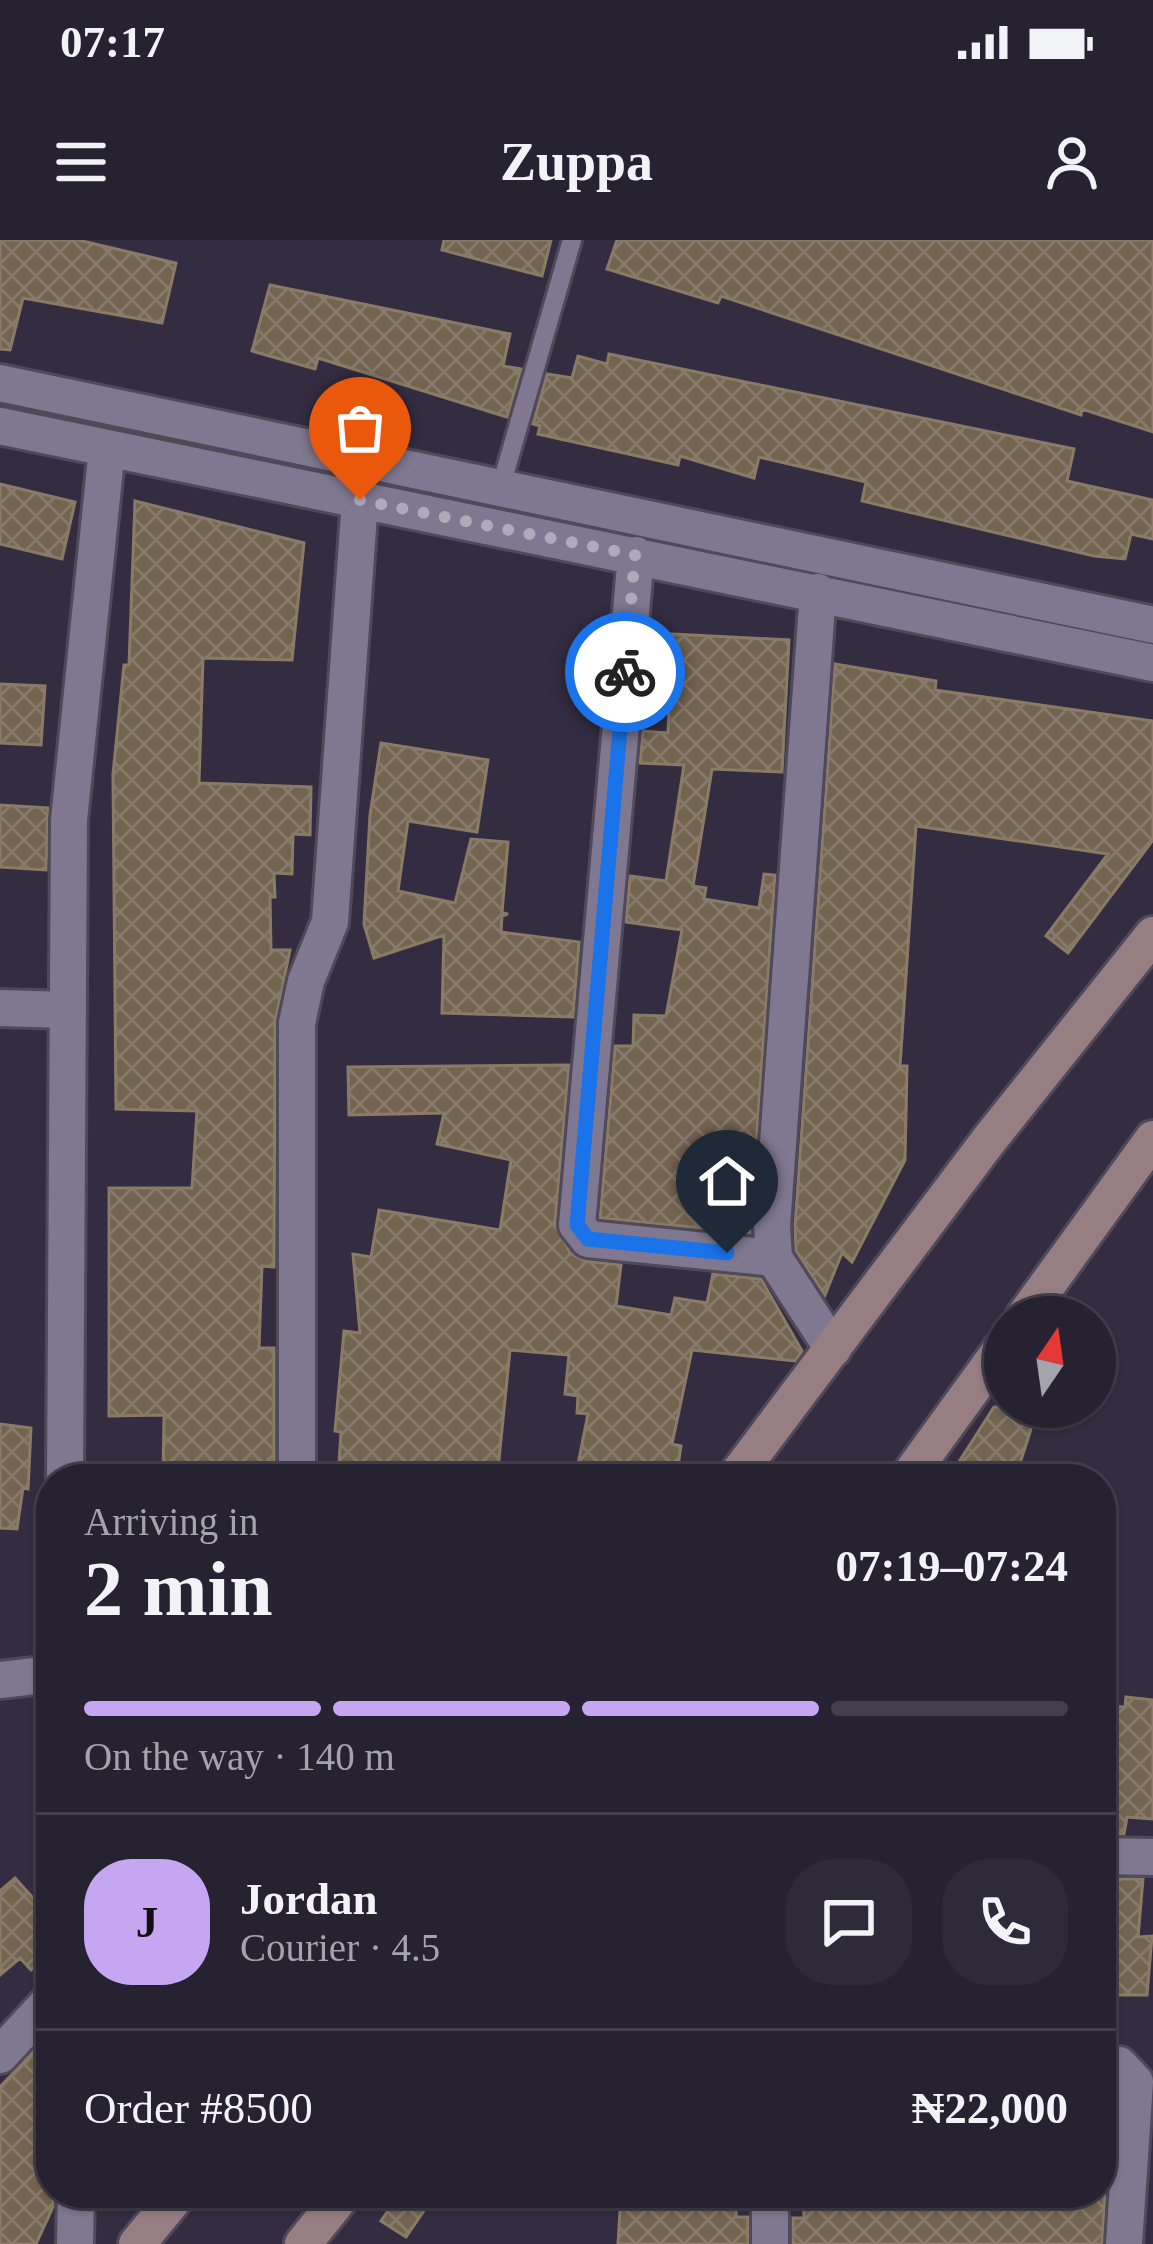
<!DOCTYPE html>
<meta charset="utf-8">
<style>
body{margin:0;font-family:Georgia,serif;background:#2f2a3a;color:#f1f3f6;height:100vh;display:flex;flex-direction:column;font-size:45px;white-space:nowrap}
*{box-sizing:border-box;margin:0}
p{font-size:39px;color:#a4a4ac}
.icon{flex:none;width:66px;height:66px;fill:none;stroke:currentColor;stroke-width:2;stroke-linecap:round;stroke-linejoin:round}
.map{position:relative;flex:1;overflow:hidden}
.side{position:absolute;left:36px;top:1224px;width:1080px;height:744px;display:flex;flex-direction:column;background:#272232;border-radius:48px;box-shadow:0 3px 9px #0004,0 0 0 3px #433f4d}
.side>*{flex:none}
.needle{width:78px;rotate:13deg}
.fabs{position:absolute;left:984px;top:1056px;display:grid;gap:24px}
.fabs a{display:grid;place-items:center;width:132px;height:132px;border-radius:50%;background:#272232;box-shadow:0 3px 9px #0004,0 0 0 3px #433f4d;font-size:60px}
.pin{position:absolute;display:grid;place-items:center;width:102px;height:102px;color:#fff;margin:-123px -51px;border-radius:50% 50% 50% 0;rotate:-45deg;box-shadow:0 0 12px #0007}
.pin .icon{rotate:45deg}
.courier{position:absolute;display:grid;place-items:center;width:120px;height:120px;margin:-60px;border:9px solid #1a73e8;border-radius:50%;background:#fff;color:#222;box-shadow:0 3px 15px #0007}
.head em{font-style:normal;font-weight:700}
.head div{display:flex;flex-direction:column-reverse}
.head{display:flex;align-items:center;justify-content:space-between;height:204px;padding:0 48px}
h1{font-size:78px;font-weight:700;line-height:90px}
.bar{display:grid;grid-template-columns:repeat(4,1fr);gap:18px 12px;align-content:center;height:144px;padding:0 48px}
.bar i{height:15px;border-radius:9px;background:#433f4d}
.bar .on{background:#c6a6f0}
.bar p{grid-column:span 4}
.line{display:flex;align-items:center;gap:30px;padding:0 48px;border-top:3px solid #433f4d}
.line div{flex:1}
.round{display:grid;place-items:center;flex:none;width:126px;height:126px;border-radius:48px;background:#2f2a3a}
.status{display:flex;justify-content:space-between;align-items:center;height:84px;padding:0 60px;background:#272232;direction:ltr}
.status svg{height:33px;fill:currentColor}
header{display:flex;justify-content:space-between;align-items:center;height:156px;padding:0 48px;background:#272232;font-size:54px;font-weight:700}
.map>svg:first-child{display:block}
</style>
<div class="status"><b>07:17</b><svg viewBox="0 0 49 12"><path d="M0 12V9h3v3zM5 12V6h3v6zM10 12V3h3v9zM15 12V0h3v12zM26 1h20v11H26zM47 4h2v5h-2z"/></svg></div>
<header><svg class="icon" aria-label="menu" viewBox="0 0 24 24"><path d="M4 6h16M4 12h16M4 18h16"/></svg>Zuppa<svg class="icon" aria-label="person" viewBox="0 0 24 24"><circle cx="12" cy="8" r="4"/><path d="M4 21q1-7 8-7t8 7"/></svg></header>
<div class="map">
<svg width="1153" height="2004" viewBox="0 0 1153 2004">
<defs>
<pattern id="building-cross-hatch" width="8" height="8" patternUnits="userSpaceOnUse" patternTransform="scale(3)"><rect width="8" height="8" fill="#736450"/><path d="M0 0l8 8M0 8l8-8" fill="none" stroke="#877a6a"/></pattern>
</defs>
<rect width="100%" height="100%" fill="#342d42"/>
<path fill="url(#building-cross-hatch)" stroke="#8b7b66" stroke-width="3" d="M0,0h78l98,23 -14,60 -139,-25 -13,52 -10,-1z
M444,0h107l-9,36 -100,-26z
M617,0h536v192l-71,-23 -1,6 -360,-119 -3,7 -111,-34z
M270,45l240,49 -7,32 18,3 -14,48 -189,-59 -3,11 -63,-18z
M609,114l465,95 -7,32 86,19v39l-22,-5 -6,25 -31,-3 -232,-55 4,-19 -107,-25 -5,21 -74,-22 -2,9 -140,-31 2,-8 -7,-2 14,-50 25,4 6,-22 29,8z
M0,244l75,18 -13,57 -62,-15z
M135,261l169,42 -12,117 -89,-2 -4,125 112,4 -1,48 -17,-1 -1,40 -18,-1 1,24h-5l1,53h19l-15,73 -1,244 -12,-1 -3,82h15v114h-4l-1,12 -22,-1v5l-84,1 1,-64 -55,1v-228h83l5,-77 -81,-2 -3,-335 11,-109h5z
M672,394l117,6 -7,132 -70,-3 -19,117 13,2 -2,11 55,9 5,-34 11,1 -25,358 -150,-15 15,-172h18l1,-31 32,1 16,-86 -56,-8 4,-46 36,5 18,-116 -44,-2 3,-32 25,2z
M835,424l101,17 -1,9 218,31v119l-85,113 -22,-17 62,-82 -192,-28 -16,240h7l-2,94 -53,102 -10,-9 -17,42 -29,-44 -1,-25z
M0,444l45,2 -4,59 -41,-2z
M381,503l107,17 -11,72 -69,-11 -10,70 57,12 16,-64 37,3 -6,71 6,1 -6,2 -1,16 78,10 -6,75 -131,-4 2,-78 -70,23 -10,-34 6,-109z
M0,565l48,3 -2,62 -46,-3z
M569,825l-14,158 15,30 15,8 36,4 -5,41 55,9 4,-17 32,5 6,-29 48,5 41,72 -7,10 -103,-11 -20,94 9,2 -5,33h-101l13,-65 -11,-1 1,-17 -13,-2 4,-39 -59,-5 -13,129h-130l1,-14 -29,-2 2,-31 -6,-1 9,-100 16,2 -7,-79 18,3 8,-47 121,20 11,-70 -74,-16 7,-31 -95,2 -1,-48z
M994,1167h44l-23,72h-67z
M0,1184l31,4 -3,61 -5,-1 -6,41 -17,-1z
M1126,1457l27,3v119l-26,-2 -3,17h-23v-128l24,1z
M15,1638l36,40v34l-20,18 -11,-12 -20,17v-84z
M1101,1639h42l-5,58 14,-1 -5,59h-46z
M51,1793l2,174 -17,37h-36v-157z
M400,1953h36l-30,44 -25,-16z
M621,1953h116l-1,24h12v27h-130z
M803,1953h302l-3,51h-309v-26h11z"/>
<g fill="none" stroke-linecap="round" stroke-linejoin="round">
<defs>
<path id="lane" d="M501,246l71,-246"/>
<path id="street" d="M0,143l1153,242
M0,186l1153,237
M636,315l-59,670 11,14 186,19
M818,352l-46,634 2,32 59,91
M0,768l68,2
M65,1239l4,-659 38,-372
M297,1239v-456l9,-42 24,-59 30,-422
M0,1440l51,-6
M1101,1616l52,1
M0,1815l51,-55
M1101,1827l18,-2 16,17 -11,162
M770,1953v51
M75,2004l1,-51"/>
<path id="secondary" d="M1024,1077l129,-178
M734,1239l255,-339 164,-205
M907,1239l98,-135
M137,2004l42,-51
M303,2004l41,-51"/>
</defs>
<use href="#lane" stroke="#4f495a" stroke-width="24"/>
<use href="#street" stroke="#4f495a" stroke-width="42"/>
<use href="#secondary" stroke="#4f495a" stroke-width="42"/>
<use href="#lane" stroke="#807890" stroke-width="18"/>
<use href="#street" stroke="#807890" stroke-width="36"/>
<use href="#secondary" stroke="#967e82" stroke-width="36"/>
</g>
<g fill="none" stroke-linecap="round" stroke-linejoin="round">
<path stroke="#afaaba" stroke-width="12" stroke-dasharray="0 21.6" d="M360,260l275,55 -10,117"/>
<path stroke="#1a73e8" stroke-width="15" d="M625,432l-48,553 11,14 139,14"/>
</g>
</svg>
<div class="fabs">
<a><svg class="needle" viewBox="-14 -14 28 28"><path d="M0-13l5 13h-10z" fill="#e53935"/><path d="M0 13l5-13h-10z" fill="#a4a4ac"/></svg></a>
</div>
<div class="pin" style="left:360px;top:260px;background:#ea580c"><svg class="icon" aria-label="bag" viewBox="0 0 24 24"><path d="M5 8h14l-1 12H6zM9 8a3 3 0 0 1 6 0"/></svg></div>
<div class="pin" style="left:727px;top:1013px;background:#1f2937"><svg class="icon" aria-label="home" viewBox="0 0 24 24"><path d="M3 11l9-7 9 7M6 9v11h12V9"/></svg></div>
<div class="courier" style="left:625px;top:432px"><svg class="icon" aria-label="bike" viewBox="0 0 24 24"><circle cx="6" cy="16" r="4"/><circle cx="18" cy="16" r="4"/><path d="M6 16l4-8h5l3 8M10 8l3 8H6M13 5h3"/></svg></div>
<section class="side">
<div class="head"><div><h1>2 min</h1><p>Arriving in</p></div><em>07:19–07:24</em></div>
<div class="bar"><i class="on"></i><i class="on"></i><i class="on"></i><i></i><p>On the way · 140 m</p></div>
<div class="line" style="height:216px"><b class="round" style="background:#c6a6f0;color:#111">J</b><div><b>Jordan</b><p>Courier · 4.5</p></div><a class="round"><svg class="icon" aria-label="chat" viewBox="0 0 24 24"><path d="M4 5h16v11H9l-5 4z"/></svg></a><a class="round"><svg class="icon" aria-label="phone" viewBox="0 0 24 24"><path d="M5 4h4l2 5-3 2q2 4 5 5l2-3 5 2v4C11 20 4 13 5 4z"/></svg></a></div>
<div class="line" style="height:156px"><div>Order #8500</div><b>₦22,000</b></div>
</section>
</div>
